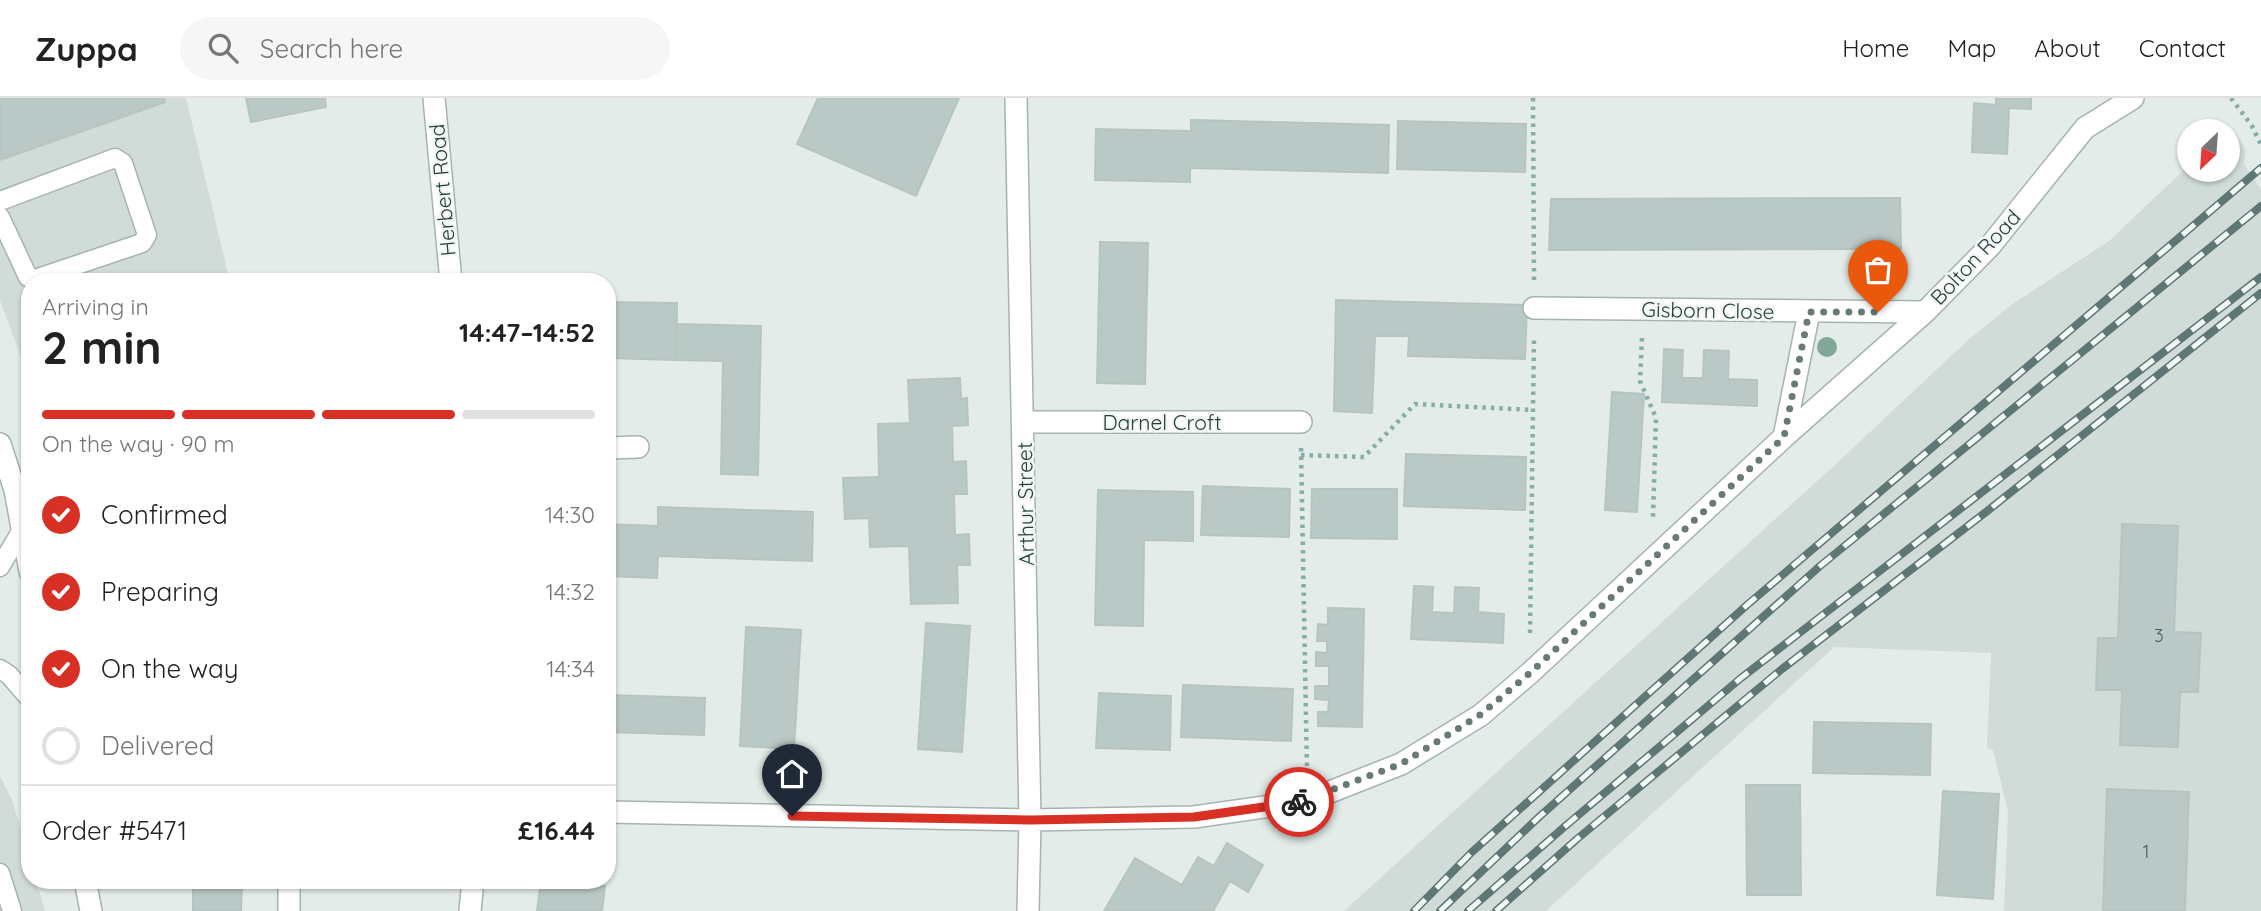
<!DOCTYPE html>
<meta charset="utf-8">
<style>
body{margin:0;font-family:Quicksand,sans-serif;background:#f6f6f6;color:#222;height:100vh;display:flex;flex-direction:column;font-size:26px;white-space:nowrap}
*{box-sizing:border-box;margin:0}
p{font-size:23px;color:#767676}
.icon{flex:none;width:38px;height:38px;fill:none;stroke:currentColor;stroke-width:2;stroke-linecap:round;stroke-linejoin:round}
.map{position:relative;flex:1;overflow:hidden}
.panel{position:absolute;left:21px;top:175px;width:595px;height:616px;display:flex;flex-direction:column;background:#fff;border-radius:28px;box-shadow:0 2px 5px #0004}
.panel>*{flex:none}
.needle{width:46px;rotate:205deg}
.controls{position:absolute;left:2177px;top:21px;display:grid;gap:14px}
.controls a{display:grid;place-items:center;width:63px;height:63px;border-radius:50%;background:#fff;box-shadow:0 2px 5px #0004;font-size:35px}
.pin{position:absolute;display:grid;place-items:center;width:60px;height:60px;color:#fff;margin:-72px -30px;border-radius:50% 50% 50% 0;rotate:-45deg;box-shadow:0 0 7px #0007}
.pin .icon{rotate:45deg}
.courier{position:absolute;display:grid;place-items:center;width:70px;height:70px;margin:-35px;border:5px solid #d93025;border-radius:50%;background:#fff;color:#222;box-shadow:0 2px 9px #0007}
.head em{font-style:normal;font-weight:800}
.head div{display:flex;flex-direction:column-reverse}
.head{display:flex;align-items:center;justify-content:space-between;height:119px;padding:0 21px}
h1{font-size:46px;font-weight:800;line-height:52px}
.bar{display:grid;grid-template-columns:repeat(4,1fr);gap:10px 7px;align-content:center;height:84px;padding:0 21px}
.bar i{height:9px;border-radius:5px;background:#e0e0e0}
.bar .current{background:#d93025}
.bar p{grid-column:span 4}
.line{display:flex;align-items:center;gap:18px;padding:0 21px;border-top:2px solid #e0e0e0}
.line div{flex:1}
ol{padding:0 21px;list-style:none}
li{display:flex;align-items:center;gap:21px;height:77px}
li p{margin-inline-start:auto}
li .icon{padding:7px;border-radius:50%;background:#d93025;color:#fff;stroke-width:4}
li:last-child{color:#767676}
li i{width:38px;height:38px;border:4px solid #e0e0e0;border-radius:50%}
header{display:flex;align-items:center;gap:42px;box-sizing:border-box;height:98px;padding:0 35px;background:#fff;border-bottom:2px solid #e0e0e0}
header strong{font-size:33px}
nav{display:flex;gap:38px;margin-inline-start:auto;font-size:24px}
.search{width:490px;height:63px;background:#f6f6f6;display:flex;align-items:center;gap:18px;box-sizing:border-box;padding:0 24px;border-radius:38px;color:#767676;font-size:26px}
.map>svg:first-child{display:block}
</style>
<header>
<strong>Zuppa</strong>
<div class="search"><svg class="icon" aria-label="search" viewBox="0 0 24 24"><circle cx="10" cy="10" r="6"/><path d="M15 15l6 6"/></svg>Search here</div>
<nav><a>Home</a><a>Map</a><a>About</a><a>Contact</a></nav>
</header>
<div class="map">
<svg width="2261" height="813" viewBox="0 0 2261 813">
<rect width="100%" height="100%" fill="#e3ece9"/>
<path fill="#d1dcd9" d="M0,0h186l44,184h-200v100l-30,-82z
M2233,32l13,20 -2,14 17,25v722h-257l4,-99 -15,-62 -6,-2 4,-95 -157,-6 -288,264h-202l493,-448 130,-122 44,-36 98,-64 80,-76v5h39v-38z
M0,678l12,24 18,59v21h6l9,31h-45z"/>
<path fill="#bbc9c6" stroke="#b6c5c1" stroke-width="2" d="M0,0h164l1,4 -165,58z
M246,0h79l1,9 -75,15z
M818,0h141l-43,98 -119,-52z
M1996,0h35v11l-22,-1 -2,46 -35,-2 2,-49 22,2z
M1191,22l198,5 -1,48 -198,-5v14l-95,-2 1,-51 95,2z
M1398,23l128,3 -1,48 -128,-3z
M1900,100l1,51 -352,1 2,-51z
M1100,144l48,1 -3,141 -48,-1z
M1336,202l191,5 -2,54 -117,-3 1,-20h-34l-3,77 -38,-2z
M607,204l70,1 -1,57 -69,-2z
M677,226l84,2 -3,149 -37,-1 2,-113 -47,-1z
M30,228v25l-7,-23z
M1664,251l19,1 -1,28h21l1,-28 25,1 -1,28 29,1v26l-95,-4z
M960,280l1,21 6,-1 1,27 -16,1 1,36 13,-1 1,33h-13l1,41 14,-1 1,31h-13l1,38 -47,1 -2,-58 -39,1 -1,-29 -24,1 -2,-41 36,-1 -1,-53 32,-1 -2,-43z
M1612,294l32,2 -7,118 -32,-2z
M1406,356l120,3 -1,53 -121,-4z
M1203,388l87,3 -1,48 -88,-2z
M1312,391h85v50l-86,-1z
M1098,392l95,2v49l-49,-1 -1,86 -48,-1z
M658,409l155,5 -1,49 -154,-5 -1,22 -50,-2v-52l51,2z
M2122,426l56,2 -4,106 27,1 -3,59h-18l-2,55 -58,-2 2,-55h-26l2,-52h20z
M1414,488l19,1 -1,25 22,1 1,-26 24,1 -1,24 26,2 -1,29 -92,-4z
M1328,510l36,1 -2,118 -44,-1v-14h10l1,-12 -14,-1v-13h14v-20h-13v-14l11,1v-12h-10l1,-17 10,1z
M926,525l44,3 -8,126 -44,-3z
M746,529l55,3 -7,119 -54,-3z
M1183,587l110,4 -2,52 -110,-4z
M1099,595l72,3 -1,54 -74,-2z
M607,597l98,3 -1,37 -97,-3z
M1814,624l117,2 -1,51 -117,-2z
M1746,687h54l1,110h-54z
M2107,691l82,3 -4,119h-82z
M1943,693l56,3 -6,105 -56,-4z
M1227,745l36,22 -15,27 -18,-11 -17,30h-109l31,-53 47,27 16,-28 16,9z
M541,782l64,6 -3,25h-65z
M193,784h49l-1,29h-48z"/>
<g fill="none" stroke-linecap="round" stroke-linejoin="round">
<defs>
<path id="service" d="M0,103l115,-43 8,5 24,72 -5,8 -107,36 -7,-2 -28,-60
M0,469l23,-39
M0,571l9,6 21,24
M0,775l12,38"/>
<path id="minor" d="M434,0l17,184
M1016,0l14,722 -2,91
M1534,210l391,4
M1023,324h278
M1784,339l25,-125
M607,350l31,-1
M607,714l423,8 164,-3 113,-16 94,-37 80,-49 49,-42 254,-236 141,-125 65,-66 95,-118 48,-30
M289,782v31
M470,813l3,-31"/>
<path id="tertiary" d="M0,346l15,46 15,81
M85,782l6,31"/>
</defs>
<use href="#service" stroke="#a6b4b1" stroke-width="21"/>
<use href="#minor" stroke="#a6b4b1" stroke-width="24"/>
<use href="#tertiary" stroke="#a6b4b1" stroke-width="24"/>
<path stroke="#86ada8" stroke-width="4.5" stroke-dasharray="3.5 5" stroke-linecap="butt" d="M1533,0l1,182
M2231,0l21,28 9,19
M1642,240l-2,43 16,37 -3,100
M1301,350l6,324
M1301,357l63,2 51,-53 118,6
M1530,535l4,-296"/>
<use href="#service" stroke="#fff" stroke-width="18"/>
<use href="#minor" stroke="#fff" stroke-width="21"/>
<use href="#tertiary" stroke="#fff" stroke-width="21"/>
<defs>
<path id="rail" d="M1414,813l58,-59 275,-247 514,-437
M1440,813l99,-94 281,-251 441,-360
M1468,813l95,-83 178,-150 520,-401
M1496,813l81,-72 205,-170 204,-157 275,-219"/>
</defs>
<use href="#rail" stroke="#5e7775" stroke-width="8"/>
<use href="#rail" stroke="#f3f8f7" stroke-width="5" stroke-dasharray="16" stroke-linecap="butt"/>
</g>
<circle fill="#81a897" cx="1827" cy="249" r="10"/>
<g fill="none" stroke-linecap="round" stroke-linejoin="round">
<path stroke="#677a77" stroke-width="7" stroke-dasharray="0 12.6" d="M1299,704l102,-38 79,-49 50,-42 254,-236 25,-125h69"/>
<path stroke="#d93025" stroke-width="9" d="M792,718l238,4 164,-3 105,-15"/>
</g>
<g text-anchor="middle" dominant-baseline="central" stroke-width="5" stroke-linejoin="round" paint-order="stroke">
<g font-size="18" fill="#4a5f5d">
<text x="2159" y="537">3</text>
<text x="2146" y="753">1</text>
</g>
<g font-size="21" fill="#243c3a" stroke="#f3f8f7">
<text transform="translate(442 92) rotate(-95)">Herbert Road</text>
<text transform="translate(1975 159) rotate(-47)">Bolton Road</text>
<text transform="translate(1708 212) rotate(1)">Gisborn Close</text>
<text x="1162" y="324">Darnel Croft</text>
<text transform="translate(1025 406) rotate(-91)">Arthur Street</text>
</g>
</g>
</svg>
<div class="controls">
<a><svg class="needle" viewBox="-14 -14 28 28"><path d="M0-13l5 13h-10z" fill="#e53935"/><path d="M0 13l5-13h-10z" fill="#767676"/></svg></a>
</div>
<div class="pin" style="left:1878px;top:214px;background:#ea580c"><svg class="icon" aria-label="bag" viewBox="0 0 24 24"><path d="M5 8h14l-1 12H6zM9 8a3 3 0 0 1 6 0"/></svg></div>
<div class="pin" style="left:792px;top:718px;background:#1f2937"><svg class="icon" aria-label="home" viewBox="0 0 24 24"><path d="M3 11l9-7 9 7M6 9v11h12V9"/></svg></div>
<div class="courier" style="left:1299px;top:704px"><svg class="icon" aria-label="bike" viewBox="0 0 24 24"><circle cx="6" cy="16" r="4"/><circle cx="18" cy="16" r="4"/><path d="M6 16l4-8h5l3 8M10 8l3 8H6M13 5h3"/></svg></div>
<section class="panel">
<div class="head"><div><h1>2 min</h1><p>Arriving in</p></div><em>14:47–14:52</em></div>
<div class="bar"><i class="current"></i><i class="current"></i><i class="current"></i><i></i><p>On the way · 90 m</p></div>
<ol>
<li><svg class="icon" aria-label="check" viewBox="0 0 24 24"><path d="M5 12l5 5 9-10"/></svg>Confirmed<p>14:30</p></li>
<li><svg class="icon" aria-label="check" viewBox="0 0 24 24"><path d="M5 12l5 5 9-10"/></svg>Preparing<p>14:32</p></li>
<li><svg class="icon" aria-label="check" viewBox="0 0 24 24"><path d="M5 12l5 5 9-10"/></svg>On the way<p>14:34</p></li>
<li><i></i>Delivered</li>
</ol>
<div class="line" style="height:91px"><div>Order #5471</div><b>£16.44</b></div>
</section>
</div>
